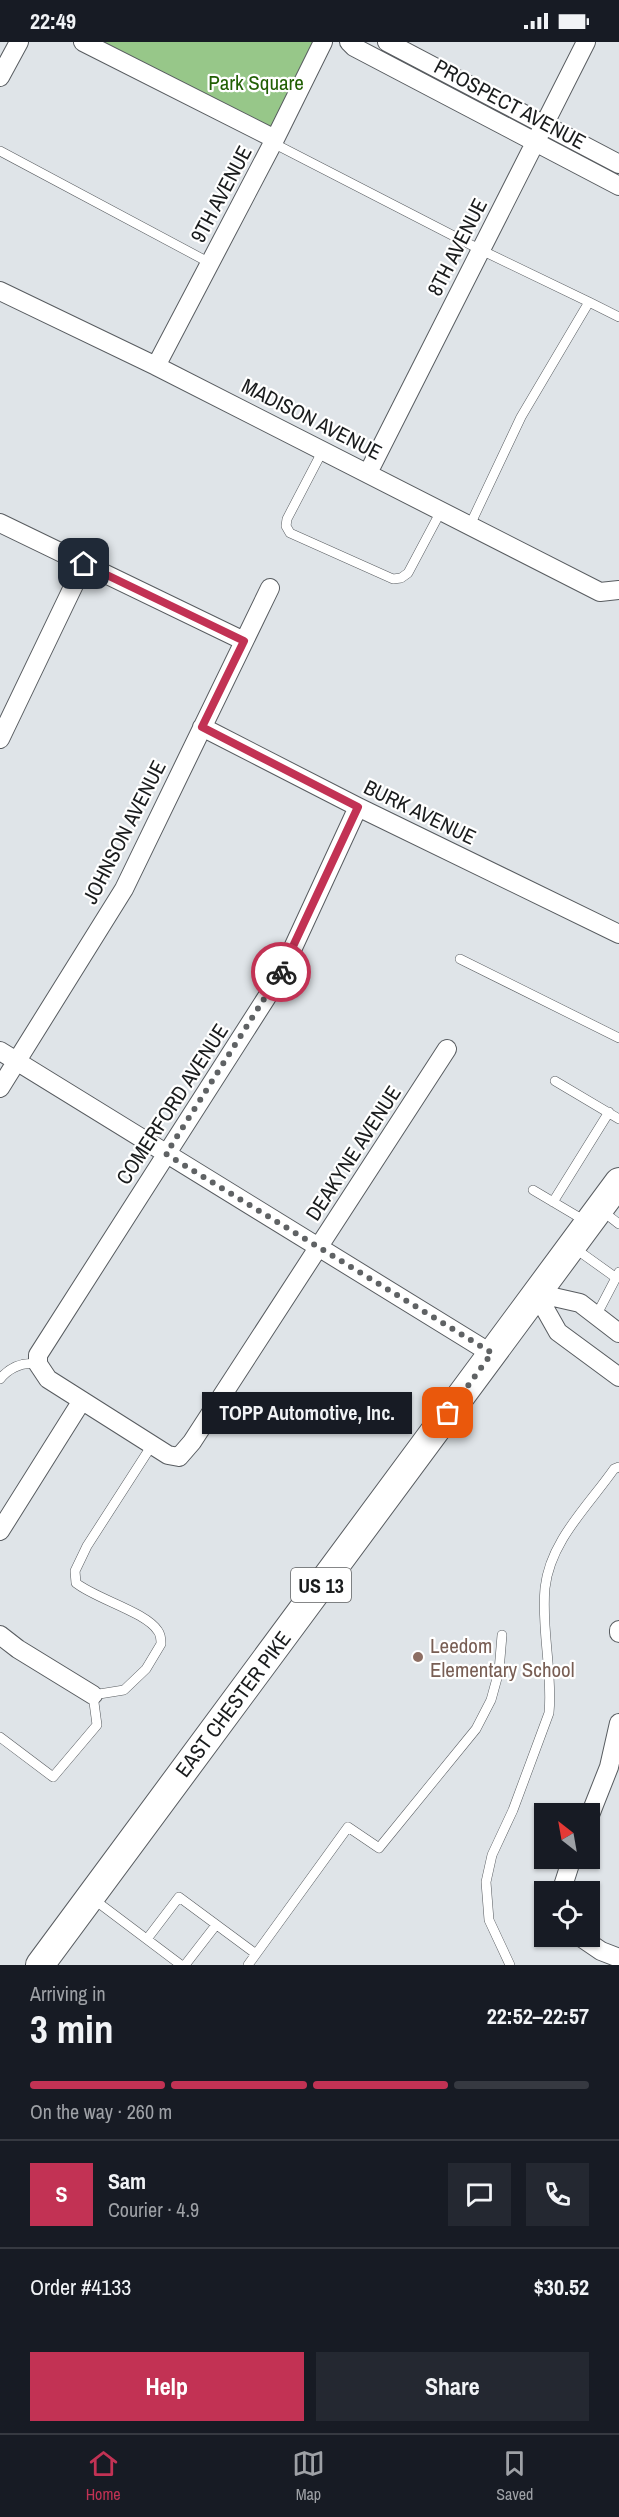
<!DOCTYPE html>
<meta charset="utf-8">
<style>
body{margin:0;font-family:"Archivo Narrow",sans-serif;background:#242831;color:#f1f3f6;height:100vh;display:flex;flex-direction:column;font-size:22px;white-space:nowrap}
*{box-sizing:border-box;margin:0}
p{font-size:20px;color:#9ea1a6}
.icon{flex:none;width:33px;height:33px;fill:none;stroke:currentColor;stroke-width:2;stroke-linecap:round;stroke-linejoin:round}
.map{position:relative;height:1923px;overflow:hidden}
.sheet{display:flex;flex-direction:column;background:#171b24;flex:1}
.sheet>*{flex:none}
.needle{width:39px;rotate:329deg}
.fabs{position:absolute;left:534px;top:1761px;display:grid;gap:12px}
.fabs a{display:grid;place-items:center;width:66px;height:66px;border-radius:0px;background:#171b24;box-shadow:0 2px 4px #0004;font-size:30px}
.pin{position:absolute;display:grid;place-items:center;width:51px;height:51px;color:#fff;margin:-26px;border-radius:12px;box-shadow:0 3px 9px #0006}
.courier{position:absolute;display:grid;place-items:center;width:60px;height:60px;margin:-30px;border:4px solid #c23254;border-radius:50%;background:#fff;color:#222;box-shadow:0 2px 8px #0007}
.bubble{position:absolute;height:42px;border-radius:0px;background:#171b24;box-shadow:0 2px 4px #0004;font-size:20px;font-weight:700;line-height:42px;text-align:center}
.headline em{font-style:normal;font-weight:700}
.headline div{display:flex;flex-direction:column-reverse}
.headline{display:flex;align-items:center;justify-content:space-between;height:102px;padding:0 30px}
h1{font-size:39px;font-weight:700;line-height:45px}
.bar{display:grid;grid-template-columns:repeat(4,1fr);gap:9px 6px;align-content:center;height:72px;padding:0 30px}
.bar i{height:8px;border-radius:4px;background:#363941}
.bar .current{background:#c23254}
.bar p{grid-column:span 4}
.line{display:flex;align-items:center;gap:15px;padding:0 30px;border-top:2px solid #363941}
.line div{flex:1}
.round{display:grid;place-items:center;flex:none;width:63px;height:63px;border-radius:0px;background:#242831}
.primary-button{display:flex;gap:12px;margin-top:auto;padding:12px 30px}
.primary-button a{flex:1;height:69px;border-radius:0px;background:#c23254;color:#fff;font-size:24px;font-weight:700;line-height:69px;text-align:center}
.primary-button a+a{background:#242831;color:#f1f3f6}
.status{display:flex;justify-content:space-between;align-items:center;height:42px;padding:0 30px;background:#171b24;direction:ltr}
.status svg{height:16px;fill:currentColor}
.menu{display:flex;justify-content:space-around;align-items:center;height:84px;border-top:2px solid #363941;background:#171b24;font-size:16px;color:#9ea1a6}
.menu a{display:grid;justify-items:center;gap:3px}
.menu .current{color:#c23254}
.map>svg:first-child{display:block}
</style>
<div class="status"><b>22:49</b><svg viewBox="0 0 49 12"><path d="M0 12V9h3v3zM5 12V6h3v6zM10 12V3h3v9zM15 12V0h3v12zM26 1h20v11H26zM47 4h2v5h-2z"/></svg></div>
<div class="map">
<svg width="619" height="1923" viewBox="0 0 619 1923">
<rect width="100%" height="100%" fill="#dfe4e8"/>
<path fill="#97c789" d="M96,0h227l-48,97z"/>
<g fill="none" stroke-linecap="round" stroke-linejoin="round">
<defs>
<path id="lane" d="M273,101l208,107 108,52
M0,109l210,112
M323,408l-36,69 -1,7 4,7 103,46 8,-1 7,-5 33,-62
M470,483l51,-108 68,-115 30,15
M460,917l159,79
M555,1039l64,38
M533,1148l54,32
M553,1160l56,-90
M601,1168l18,14
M573,1205l42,30
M596,1274l23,-44
M0,1337c10,-12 23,-17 38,-15
M0,1695l53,40 44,-52 -4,-30 31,-5 22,-21 15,-25c0,-4 0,-9 -3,-13 -12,-19 -62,-32 -82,-48l-1,-12 12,-25 65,-101
M92,1856l89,67
M147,1897l32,-42 77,57
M185,1923l31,-40
M248,1923l100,-138 31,21 97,-119 15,-29 8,-29 3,-36
M510,1923l-21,-45 -3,-38 6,-27 21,-45 36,-97c4,-41 -8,-83 -4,-125 5,-47 44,-83 69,-119l5,-2"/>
<path id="street" d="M83,0l192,97
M349,0l5,5 265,139
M387,0l232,122
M0,35l19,-35
M0,249l156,75 444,226 19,-2
M156,324l119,-227 48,-97
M368,431l218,-431
M0,481l244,118
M202,685l156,80 261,127
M0,697l84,-175
M358,765l-79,171 -241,377v9l10,15 120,76 11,2 13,-15 255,-393
M0,1009l492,303
M0,1046l124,-199 146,-301
M536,1251l22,39 61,45
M536,1251l44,10 39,30
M0,1489l81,-129
M619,1588v3
M0,1593l18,14 75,46
M590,1773l19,-48 10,-44
M561,1850l11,-34
M579,1894l22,15 18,7"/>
<path id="primary" d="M40,1923l579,-783"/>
</defs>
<use href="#lane" stroke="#585c60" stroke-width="10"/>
<use href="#street" stroke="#585c60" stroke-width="20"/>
<use href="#primary" stroke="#585c60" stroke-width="30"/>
<use href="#lane" stroke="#fff" stroke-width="9"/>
<use href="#street" stroke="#fff" stroke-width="18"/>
<use href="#primary" stroke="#fff" stroke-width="28"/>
</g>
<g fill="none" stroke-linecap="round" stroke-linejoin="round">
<path stroke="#5f6264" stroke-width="6" stroke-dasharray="0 10.8" d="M281,930l-115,182 326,199 -44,60"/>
<path stroke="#c23254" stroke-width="8" d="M84,522l160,77 -42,86 156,80 -77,165"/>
</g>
<circle fill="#8d6e63" stroke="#fff" stroke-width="2" cx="418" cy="1615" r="6"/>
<g text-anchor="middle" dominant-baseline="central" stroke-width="4.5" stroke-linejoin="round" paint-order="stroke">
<rect fill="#fff" stroke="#5f6061" stroke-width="1.5" x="291" y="1526" width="60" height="34" rx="4.5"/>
<g font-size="20" font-weight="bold" fill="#1a1c1d">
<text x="321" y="1543">US 13</text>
</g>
<g font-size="21" fill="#215f04" stroke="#fff">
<text x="256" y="40">Park Square</text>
</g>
<g font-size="21" fill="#1a1c1d" stroke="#fff">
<text transform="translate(510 62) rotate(28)">PROSPECT AVENUE</text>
<text transform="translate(221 152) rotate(-62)">9TH AVENUE</text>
<text transform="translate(457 205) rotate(-63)">8TH AVENUE</text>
<text transform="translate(312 377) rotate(27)">MADISON AVENUE</text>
<text transform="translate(420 770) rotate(26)">BURK AVENUE</text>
<text transform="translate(124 790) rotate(-63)">JOHNSON AVENUE</text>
<text transform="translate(172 1062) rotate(-57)">COMERFORD AVENUE</text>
<text transform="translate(353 1111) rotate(-57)">DEAKYNE AVENUE</text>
<text transform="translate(233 1662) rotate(-53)">EAST CHESTER PIKE</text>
</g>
<g font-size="21" fill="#785e54" stroke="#fff" text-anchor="start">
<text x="430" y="1603">Leedom<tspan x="430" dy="24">Elementary School</tspan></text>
</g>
</g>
</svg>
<div class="fabs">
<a><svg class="needle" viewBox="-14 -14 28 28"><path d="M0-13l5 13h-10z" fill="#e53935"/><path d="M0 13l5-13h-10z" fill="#9ea1a6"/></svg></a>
<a><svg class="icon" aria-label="locate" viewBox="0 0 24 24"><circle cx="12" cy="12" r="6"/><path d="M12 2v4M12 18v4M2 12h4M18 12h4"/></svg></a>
</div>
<div class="pin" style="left:448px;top:1371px;background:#ea580c"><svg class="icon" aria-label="bag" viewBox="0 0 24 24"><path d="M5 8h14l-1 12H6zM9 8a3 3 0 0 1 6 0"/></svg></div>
<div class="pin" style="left:84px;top:522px;background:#1f2937"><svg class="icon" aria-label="home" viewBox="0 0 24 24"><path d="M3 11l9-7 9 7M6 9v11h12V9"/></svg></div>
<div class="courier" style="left:281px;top:930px"><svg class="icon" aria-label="bike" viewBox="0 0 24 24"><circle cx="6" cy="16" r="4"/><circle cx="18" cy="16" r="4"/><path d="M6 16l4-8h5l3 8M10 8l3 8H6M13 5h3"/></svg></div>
<div class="bubble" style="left:202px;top:1350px;width:210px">TOPP Automotive, Inc.</div>
</div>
<section class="sheet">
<div class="headline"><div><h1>3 min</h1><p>Arriving in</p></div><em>22:52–22:57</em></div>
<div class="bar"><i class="current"></i><i class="current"></i><i class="current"></i><i></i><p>On the way · 260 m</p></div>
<div class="line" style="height:108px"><b class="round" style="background:#c23254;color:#fff">S</b><div><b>Sam</b><p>Courier · 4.9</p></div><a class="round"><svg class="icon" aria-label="chat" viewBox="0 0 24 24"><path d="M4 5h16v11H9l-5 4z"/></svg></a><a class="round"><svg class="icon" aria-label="phone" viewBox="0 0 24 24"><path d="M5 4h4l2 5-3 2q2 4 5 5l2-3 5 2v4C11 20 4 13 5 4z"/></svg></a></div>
<div class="line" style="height:78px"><div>Order #4133</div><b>$30.52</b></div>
<div class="primary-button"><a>Help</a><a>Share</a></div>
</section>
<nav class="menu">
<a class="current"><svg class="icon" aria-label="home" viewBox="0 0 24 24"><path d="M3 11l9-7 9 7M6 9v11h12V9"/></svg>Home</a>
<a><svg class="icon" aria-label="map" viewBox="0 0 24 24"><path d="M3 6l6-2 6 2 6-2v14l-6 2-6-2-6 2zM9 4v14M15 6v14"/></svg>Map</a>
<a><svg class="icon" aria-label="saved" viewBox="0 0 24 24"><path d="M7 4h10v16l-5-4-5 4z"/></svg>Saved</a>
</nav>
